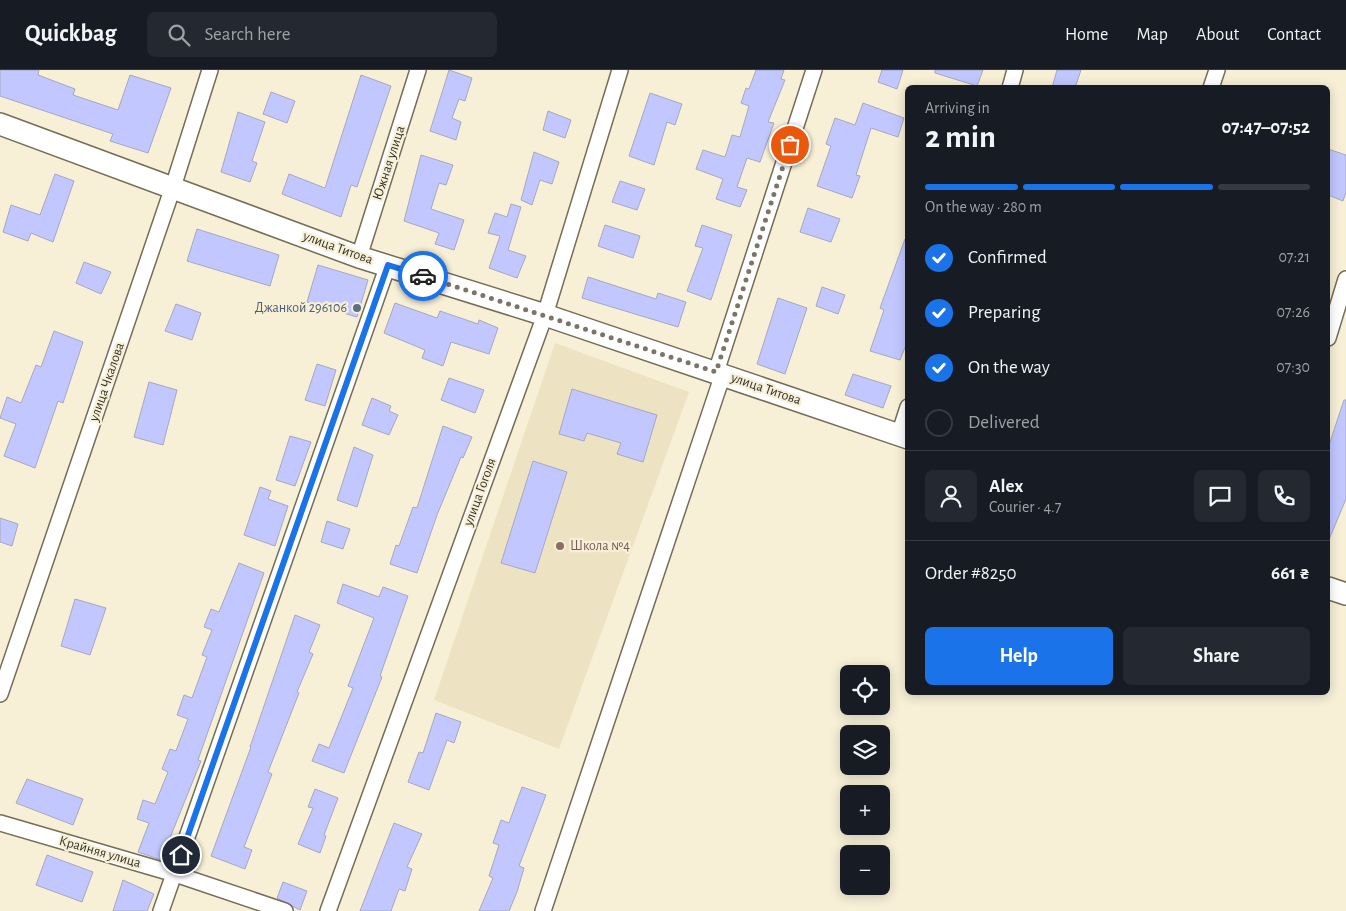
<!DOCTYPE html>
<meta charset="utf-8">
<style>
body{margin:0;font-family:"Alegreya Sans",sans-serif;background:#242831;color:#f1f3f6;height:100vh;display:flex;flex-direction:column;font-size:19px;white-space:nowrap}
*{box-sizing:border-box;margin:0}
p{font-size:16px;color:#9ea1a6}
.icon{flex:none;width:28px;height:28px;fill:none;stroke:currentColor;stroke-width:2;stroke-linecap:round;stroke-linejoin:round}
.map{position:relative;flex:1;overflow:hidden}
.panel{position:absolute;left:905px;top:15px;width:425px;height:610px;display:flex;flex-direction:column;background:#171b24;border-radius:8px;box-shadow:0 2px 12px #0003}
.panel>*{flex:none}
.buttons{position:absolute;left:840px;top:595px;display:grid;gap:10px}
.buttons a{display:grid;place-items:center;width:50px;height:50px;border-radius:8px;background:#171b24;box-shadow:0 2px 12px #0003;font-size:25px}
.pin{position:absolute;display:grid;place-items:center;width:42px;height:42px;color:#fff;margin:-21px;border:2px solid #fff;border-radius:50%;box-shadow:0 1px 5px #0007}
.courier{position:absolute;display:grid;place-items:center;width:50px;height:50px;margin:-25px;border:4px solid #1a73e8;border-radius:50%;background:#fff;color:#222;box-shadow:0 1px 6px #0007}
.summary em{font-style:normal;font-weight:700}
.summary div{display:flex;flex-direction:column-reverse}
.summary{display:flex;align-items:center;justify-content:space-between;height:85px;padding:0 20px}
h1{font-size:32px;font-weight:700;line-height:38px}
.bar{display:grid;grid-template-columns:repeat(4,1fr);gap:8px 5px;align-content:center;height:60px;padding:0 20px}
.bar i{height:6px;border-radius:4px;background:#363941}
.bar .current{background:#1a73e8}
.bar p{grid-column:span 4}
.line{display:flex;align-items:center;gap:12px;padding:0 20px;border-top:1px solid #363941}
.line div{flex:1}
.round{display:grid;place-items:center;flex:none;width:52px;height:52px;border-radius:8px;background:#242831}
ol{padding:0 20px;list-style:none}
li{display:flex;align-items:center;gap:15px;height:55px}
li p{margin-inline-start:auto}
li .icon{padding:5px;border-radius:50%;background:#1a73e8;color:#fff;stroke-width:4}
li:last-child{color:#9ea1a6}
li i{width:28px;height:28px;border:2px solid #363941;border-radius:50%}
.primary-button{display:flex;gap:10px;margin-top:auto;padding:10px 20px}
.primary-button a{flex:1;height:58px;border-radius:8px;background:#1a73e8;color:#fff;font-size:20px;font-weight:700;line-height:58px;text-align:center}
.primary-button a+a{background:#242831;color:#f1f3f6}
header{display:flex;align-items:center;gap:30px;box-sizing:border-box;height:70px;padding:0 25px;background:#171b24;border-bottom:1px solid #363941}
header strong{font-size:24px}
nav{display:flex;gap:28px;margin-inline-start:auto;font-size:18px}
.search{width:350px;height:45px;background:#242831;display:flex;align-items:center;gap:12px;box-sizing:border-box;padding:0 18px;border-radius:8px;color:#9ea1a6;font-size:19px}
.map>svg:first-child{display:block}
</style>
<header>
<strong>Quickbag</strong>
<div class="search"><svg class="icon" aria-label="search" viewBox="0 0 24 24"><circle cx="10" cy="10" r="6"/><path d="M15 15l6 6"/></svg>Search here</div>
<nav><a>Home</a><a>Map</a><a>About</a><a>Contact</a></nav>
</header>
<div class="map">
<svg width="1346" height="841" viewBox="0 0 1346 841">
<rect width="100%" height="100%" fill="#f7f0d7"/>
<path fill="#ede3c3" d="M555,273l134,49 -130,357 -125,-49z"/>
<path fill="#c2c7ff" stroke="#a5a8c0" d="M0,0h39l-1,5 37,14 -2,6 45,15 12,-35 41,13 -23,65 -38,-12 3,-7 -113,-38z
M449,0l23,8 -7,23 -6,-2 -7,19 9,4 -5,18 -26,-9z
M756,0h28l-3,9 4,1 -17,42 6,1 -14,39 -13,-4 -10,29 10,3 -7,17 -24,-8 7,-20 -27,-10 7,-19 22,7 7,-22 8,2 9,-31 -8,-3 5,-15 3,1z
M882,0h21l-6,19 -19,-7z
M935,0h48l-6,16 -42,-13z
M1057,0h24l-6,18h-23z
M361,5l30,11 -34,101 -6,-2 -10,32 -59,-23 7,-20 36,14z
M271,22l24,9 -8,22 -24,-9z
M650,23l32,11 -7,21 -8,-3 -13,43 -25,-9z
M863,33l41,15 -6,19 -27,-9 -15,47 4,1 -8,22 -35,-12 14,-40 -5,-2 9,-26 20,7z
M548,41l23,9 -6,18 -22,-8z
M238,42l27,10 -13,39 5,2 -7,19 -29,-10z
M1328,79l18,6v37l-3,9 -15,-6z
M534,82l25,10 -7,22 -12,-4 -8,25 -11,-5z
M421,85l32,10 -7,20 -7,-2 -8,26 33,11 -10,30 -19,-6 4,-11 -35,-12z
M55,104l19,7 -21,61 -22,-9 -3,8 -25,-9 8,-27 29,10z
M620,111l25,8 -8,21 -25,-8z
M511,134l10,3 -13,43 18,6 -9,22 -28,-10 11,-32 -12,-3 7,-20 12,4z
M808,138l32,11 -9,23 -31,-10z
M605,155l35,11 -7,22 -35,-12z
M702,155l30,10 -21,65 -24,-9 16,-43 -8,-2z
M197,159l82,26 -9,31 -83,-25z
M905,169h3v101l-8,20 -30,-9 14,-41 -4,-2z
M84,192l27,10 -10,22 -25,-11z
M318,195l50,15 -11,37 -50,-15z
M588,207l68,22 2,-6 28,9 -8,25 -96,-29z
M822,217l23,8 -7,19 -22,-8z
M778,228l29,10 -22,66 -28,-10z
M395,233l42,15 3,-7 38,13 1,-4 19,8 -9,26 -38,-12 -8,24 -21,-8 3,-8 -41,-17z
M176,234l25,9 -9,27 -27,-9z
M54,261l29,11 -20,61 -5,-2 -23,67 -31,-12 12,-32 -16,-6 7,-21 14,6 15,-38 5,2z
M317,294l19,6 -11,36 -20,-6z
M853,304l38,12 -8,22 -38,-13z
M449,308l35,12 -9,23 -34,-13z
M149,312l28,8 -14,55 -29,-8z
M572,319l85,26 -14,47 -26,-8 4,-11 -34,-10 -3,8 -25,-7z
M372,328l19,8 -2,5 9,4 -9,20 -27,-10z
M1344,330h2v99l-18,43v-94z
M443,356l29,11 -9,21 -2,-1 -24,58 -20,58 -27,-9 6,-19 3,1 14,-39 4,1z
M290,366l21,6 -16,44 -19,-6z
M354,377l19,8 -16,52 -20,-7z
M533,391l34,11 -32,101 -34,-10z
M260,417l11,4 -3,8 20,7 -13,40 -31,-11z
M0,448l18,6 -6,22 -12,-4z
M327,451l23,8 -7,20 -22,-7z
M239,493l25,10 -66,187 3,1 -40,99 -23,-8 11,-29 -12,-4 6,-19 12,4 13,-32 -6,-3 8,-20 6,2 12,-32 -11,-4 7,-20 8,3 15,-41 -5,-2 10,-25 -8,-3 7,-18 8,3z
M343,514l36,13 4,-10 25,9 -28,80 2,1 -38,96 -32,-12 7,-17 10,4 24,-60 -5,-2 26,-68 -37,-15z
M75,529l31,9 -16,47 -29,-9z
M295,545l25,10 -11,27 4,2 -16,38 2,1 -31,79 4,2 -28,73 8,3 -7,19 -34,-13 40,-109h-1z
M436,643l25,9 -7,21 -7,-3 -18,50 -21,-8 11,-30 4,1z
M27,709l56,20 -10,26 -57,-22z
M522,717l24,8 -27,71 5,2 -7,24 -8,19h-30l14,-33 -4,-2 10,-31 -6,-2 8,-23 8,3z
M315,719l23,9 -14,37 2,1 -6,17 -22,-9 15,-36 -5,-1z
M394,753l28,11 -15,33 5,2 -7,22 -6,-2 -8,22h-31z
M47,785l46,17 -11,30 -46,-17z
M123,810l31,14 -7,17h-34z
M283,812l24,9 -7,19 -23,-12z"/>
<g fill="none" stroke-linecap="round" stroke-linejoin="round">
<defs>
<path id="street" d="M1010,18l5,-18
M1211,18l6,-18
M359,187l59,-187
M1328,268l18,-59
M716,302l98,-302
M899,365l9,-28
M0,624l173,-507 37,-117
M0,753l175,51 110,37
M161,841l227,-646
M328,841l217,-596 75,-245
M543,841l180,-537"/>
<path id="secondary" d="M0,54l359,133 186,58 363,123
M1328,518l18,6"/>
</defs>
<use href="#street" stroke="#746d57" stroke-width="18"/>
<use href="#secondary" stroke="#746d57" stroke-width="24"/>
<use href="#street" stroke="#fff" stroke-width="15"/>
<use href="#secondary" stroke="#fff" stroke-width="21"/>
</g>
<g fill="none" stroke-linecap="round" stroke-linejoin="round">
<path stroke="#7a7567" stroke-width="5" stroke-dasharray="0 9" d="M423,206l293,96 74,-227"/>
<path stroke="#1a73e8" stroke-width="6" d="M181,785l207,-590 35,11"/>
</g>
<circle fill="#5c6f8a" stroke="#f7f0d7" stroke-width="2" cx="357" cy="238" r="5"/>
<circle fill="#8d6e63" stroke="#f7f0d7" stroke-width="2" cx="560" cy="476" r="5"/>
<g text-anchor="middle" dominant-baseline="central" stroke-width="4.5" stroke-linejoin="round" paint-order="stroke">
<g font-size="14" fill="#36332a" stroke="#f7f0d7">
<text transform="translate(389 93) rotate(-72)">Южная улица</text>
<text transform="translate(338 178) rotate(20)">улица Титова</text>
<text transform="translate(107 312) rotate(-71)">улица Чкалова</text>
<text transform="translate(766 319) rotate(19)">улица Титова</text>
<text transform="translate(480 422) rotate(-70)">улица Гоголя</text>
<text transform="translate(100 782) rotate(16)">Крайняя улица</text>
</g>
<g font-size="14" fill="#4e5e75" stroke="#f7f0d7" text-anchor="end">
<text x="347" y="238">Джанкой 296106</text>
</g>
<g font-size="14" fill="#785e54" stroke="#f7f0d7" text-anchor="start">
<text x="570" y="476">Школа №4</text>
</g>
</g>
</svg>
<div class="buttons">
<a><svg class="icon" aria-label="locate" viewBox="0 0 24 24"><circle cx="12" cy="12" r="6"/><path d="M12 2v4M12 18v4M2 12h4M18 12h4"/></svg></a>
<a><svg class="icon" aria-label="layers" viewBox="0 0 24 24"><path d="M12 4l9 5-9 5-9-5zM3 14l9 5 9-5"/></svg></a>
<a>+</a>
<a>−</a>
</div>
<div class="pin" style="left:790px;top:75px;background:#ea580c"><svg class="icon" aria-label="bag" viewBox="0 0 24 24"><path d="M5 8h14l-1 12H6zM9 8a3 3 0 0 1 6 0"/></svg></div>
<div class="pin" style="left:181px;top:785px;background:#1f2937"><svg class="icon" aria-label="home" viewBox="0 0 24 24"><path d="M3 11l9-7 9 7M6 9v11h12V9"/></svg></div>
<div class="courier" style="left:423px;top:206px"><svg class="icon" aria-label="car" viewBox="0 0 24 24"><path d="M5 17H2v-5l4-1 3-4h7l3 4 3 1v5h-3M9 17h6M6 11h13"/><circle cx="7" cy="17" r="2"/><circle cx="17" cy="17" r="2"/></svg></div>
<section class="panel">
<div class="summary"><div><h1>2 min</h1><p>Arriving in</p></div><em>07:47–07:52</em></div>
<div class="bar"><i class="current"></i><i class="current"></i><i class="current"></i><i></i><p>On the way · 280 m</p></div>
<ol>
<li><svg class="icon" aria-label="check" viewBox="0 0 24 24"><path d="M5 12l5 5 9-10"/></svg>Confirmed<p>07:21</p></li>
<li><svg class="icon" aria-label="check" viewBox="0 0 24 24"><path d="M5 12l5 5 9-10"/></svg>Preparing<p>07:26</p></li>
<li><svg class="icon" aria-label="check" viewBox="0 0 24 24"><path d="M5 12l5 5 9-10"/></svg>On the way<p>07:30</p></li>
<li><i></i>Delivered</li>
</ol>
<div class="line" style="height:90px"><a class="round"><svg class="icon" aria-label="person" viewBox="0 0 24 24"><circle cx="12" cy="8" r="4"/><path d="M4 21q1-7 8-7t8 7"/></svg></a><div><b>Alex</b><p>Courier · 4.7</p></div><a class="round"><svg class="icon" aria-label="chat" viewBox="0 0 24 24"><path d="M4 5h16v11H9l-5 4z"/></svg></a><a class="round"><svg class="icon" aria-label="phone" viewBox="0 0 24 24"><path d="M5 4h4l2 5-3 2q2 4 5 5l2-3 5 2v4C11 20 4 13 5 4z"/></svg></a></div>
<div class="line" style="height:65px"><div>Order #8250</div><b>661 ₴</b></div>
<div class="primary-button"><a>Help</a><a>Share</a></div>
</section>
</div>
